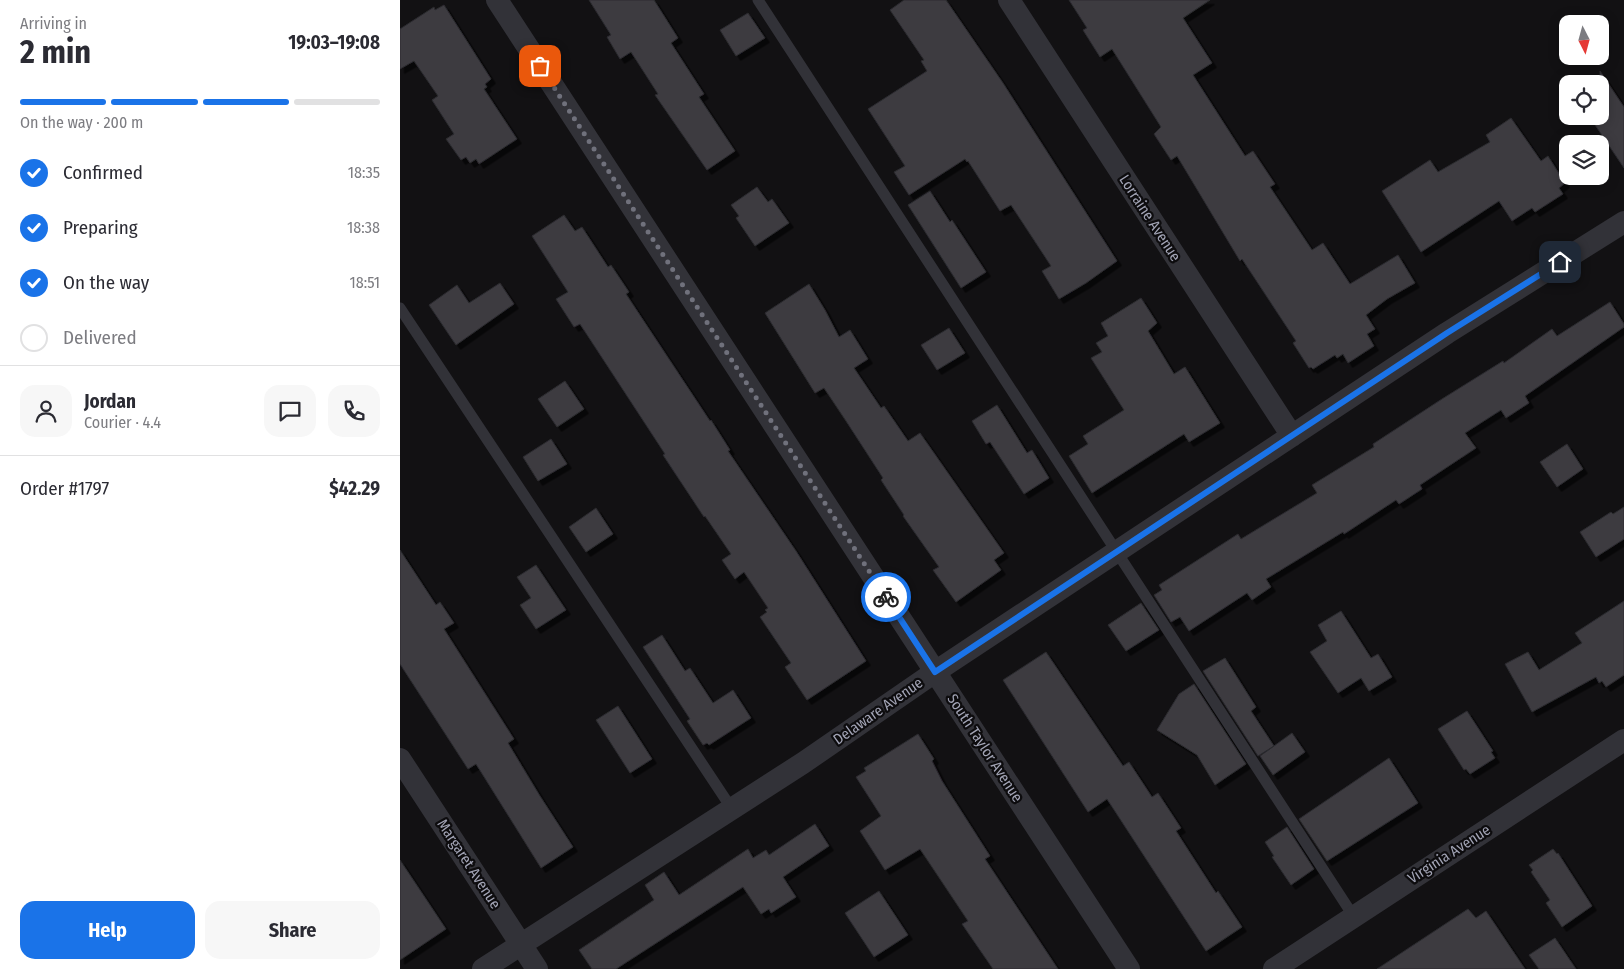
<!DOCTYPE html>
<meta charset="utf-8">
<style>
body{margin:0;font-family:"Fira Sans Condensed",sans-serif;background:#f7f7f7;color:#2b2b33;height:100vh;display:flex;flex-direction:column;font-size:19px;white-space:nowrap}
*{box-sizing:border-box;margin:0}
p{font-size:16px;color:#7c7c81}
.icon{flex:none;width:28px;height:28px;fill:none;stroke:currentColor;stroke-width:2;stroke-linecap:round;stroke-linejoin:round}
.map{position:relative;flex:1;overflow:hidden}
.sheet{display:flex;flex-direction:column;background:#fff;width:400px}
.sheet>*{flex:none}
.needle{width:32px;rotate:174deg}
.tools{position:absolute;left:1159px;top:15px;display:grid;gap:10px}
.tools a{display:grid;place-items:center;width:50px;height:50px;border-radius:10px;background:#fff;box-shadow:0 2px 12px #0003;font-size:25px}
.pin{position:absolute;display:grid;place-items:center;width:42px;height:42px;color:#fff;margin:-21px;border-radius:10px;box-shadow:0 2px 8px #0006}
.courier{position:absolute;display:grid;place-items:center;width:50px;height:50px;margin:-25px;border:4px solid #1a73e8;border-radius:50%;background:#fff;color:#222;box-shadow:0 1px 6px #0007}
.headline em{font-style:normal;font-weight:700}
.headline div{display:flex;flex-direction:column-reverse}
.headline{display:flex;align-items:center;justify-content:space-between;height:85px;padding:0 20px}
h1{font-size:32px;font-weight:700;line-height:38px}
.bar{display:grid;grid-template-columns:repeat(4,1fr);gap:8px 5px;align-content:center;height:60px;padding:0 20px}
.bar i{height:6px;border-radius:4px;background:#e1e1e2}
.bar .selected{background:#1a73e8}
.bar p{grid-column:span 4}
.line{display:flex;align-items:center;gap:12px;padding:0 20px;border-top:1px solid #e1e1e2}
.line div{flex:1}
.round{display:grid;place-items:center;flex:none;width:52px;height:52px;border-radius:15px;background:#f7f7f7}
ol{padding:0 20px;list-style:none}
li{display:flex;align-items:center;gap:15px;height:55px}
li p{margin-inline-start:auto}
li .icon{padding:5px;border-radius:50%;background:#1a73e8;color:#fff;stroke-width:4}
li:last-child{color:#7c7c81}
li i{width:28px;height:28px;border:2px solid #e1e1e2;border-radius:50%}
.primary-button{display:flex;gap:10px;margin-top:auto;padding:10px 20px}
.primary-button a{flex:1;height:58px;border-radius:15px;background:#1a73e8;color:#fff;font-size:20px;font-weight:700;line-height:58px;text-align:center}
.primary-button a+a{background:#f7f7f7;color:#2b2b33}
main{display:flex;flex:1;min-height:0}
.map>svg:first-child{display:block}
</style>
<main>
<section class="sheet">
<div class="headline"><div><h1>2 min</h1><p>Arriving in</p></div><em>19:03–19:08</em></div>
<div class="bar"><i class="selected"></i><i class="selected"></i><i class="selected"></i><i></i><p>On the way · 200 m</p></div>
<ol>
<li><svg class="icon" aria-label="check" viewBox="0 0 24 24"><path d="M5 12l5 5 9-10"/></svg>Confirmed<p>18:35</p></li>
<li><svg class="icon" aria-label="check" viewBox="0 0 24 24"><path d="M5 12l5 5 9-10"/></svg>Preparing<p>18:38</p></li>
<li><svg class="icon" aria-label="check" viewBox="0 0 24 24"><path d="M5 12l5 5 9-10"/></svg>On the way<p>18:51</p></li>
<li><i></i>Delivered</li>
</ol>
<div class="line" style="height:90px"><a class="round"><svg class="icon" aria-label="person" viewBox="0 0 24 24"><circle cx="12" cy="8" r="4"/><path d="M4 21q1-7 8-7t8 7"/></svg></a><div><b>Jordan</b><p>Courier · 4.4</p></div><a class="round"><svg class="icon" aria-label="chat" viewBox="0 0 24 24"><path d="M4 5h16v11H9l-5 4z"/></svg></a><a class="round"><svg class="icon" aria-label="phone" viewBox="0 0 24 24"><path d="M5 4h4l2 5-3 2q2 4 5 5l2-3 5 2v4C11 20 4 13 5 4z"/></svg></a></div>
<div class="line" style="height:65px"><div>Order #1797</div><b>$42.29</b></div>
<div class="primary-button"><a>Help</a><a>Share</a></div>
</section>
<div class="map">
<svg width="1224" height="969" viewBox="0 0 1224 969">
<defs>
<filter id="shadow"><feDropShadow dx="4.5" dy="4.5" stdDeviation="0" flood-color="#0009"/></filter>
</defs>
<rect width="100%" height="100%" fill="#121113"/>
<path fill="#3c3b41" stroke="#2c2b2f" filter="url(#shadow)" d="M189,0h65l24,38 -7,5 33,51 -5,3 36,54 -28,19 -52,-75 3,-1 -27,-42 -11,7 -13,-22 4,-2z
M504,0h42l57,83 114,178 -31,22 -27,16 -17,-28 9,-5 -40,-61 -11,6 -32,-50 -1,1 -2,-3 -56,36 -15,-23 11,-6 -37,-57 59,-38 -6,-10 3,-1 -34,-50z
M669,0h141l-27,18 29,45 -19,12 52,81 8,-5 22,33 -5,3 42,63 11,-7 27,41 48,-29 17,28 -28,16 -21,16 9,14 -8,5 7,12 -26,17 -5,-9 -6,4 -2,-3 -22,14 -2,-2 -2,1 -16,-25 3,-2 -54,-82 -2,2 -63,-105 -6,4 -17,-26 7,-7 -49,-78 -12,8 -17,-27 4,-2z
M44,5l47,74 -6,5 2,3 -3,2 33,50 -38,25 -3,-5 -6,4 -4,-6 -5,3 -15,-21 8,-5 -22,-34 6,-4 -24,-35 -14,8v-40l34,-22 1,3z
M348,13l17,25 -29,18 -16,-26z
M1200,71l24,36v61l-35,-52h11z
M1111,118l30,43 7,-5 17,27 -6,5 4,6 -28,18 -3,-4 -20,13 -13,-20 -78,51 -39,-61 48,-31 8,12 52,-30 -4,-7z
M357,187l11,15 4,-3 17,24 -34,23 -19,-28 3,-2 -8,-11z
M530,191l20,31 2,-2 34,52 -25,16 -53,-83z
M164,215l11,16 7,-4 26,40 3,-2 18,27 -3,2 84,127 1,-1 19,30 -2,1 68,100 70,110 -59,39 -22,-33 6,-4 -31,-46 7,-5 -2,-2 3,-2 -24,-36 -9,7 -13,-19 9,-6 -26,-38 -1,1 -41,-62 2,-1 -85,-130 -6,3 -18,-28 12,-7 -36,-56z
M100,283l14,21 -58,41 -27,-40 28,-20 12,18z
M409,284l16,26 14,27 11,-7 18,29 -14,9 27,40 3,-2 24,35 12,-8 84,120 -10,7 7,10 -45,32 -23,-32 6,-3 -36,-51 1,-1 -23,-35 2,-2 -37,-57 -22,-33 -9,5 -50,-80z
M741,298l16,25 -9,8 26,43 11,-7 35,56 -31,19 -5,-8 -92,59 -23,-37 19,-12 -5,-8 41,-26 -33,-52 11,-6 -6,-9 12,-7 -7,-13z
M1210,302l14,22v3l-99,69 4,7 -23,15 -5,-8 -36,23 11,15 -56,37 2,4 -23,15 -3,-4 -52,34 -1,-2 -77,47 5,8 -19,13 -5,-7 -58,38 -9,-14 -9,5 -17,-27 8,-5 -3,-5 79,-51 3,5 76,-46 -5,-8 62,-38 -1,-3 69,-45 61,-38 1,2 48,-34 5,7z
M549,328l16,25 -28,17 -16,-25z
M165,381l19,28 -27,18 -19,-28z
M597,405l30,48 5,-3 17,28 -25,16 -34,-52 -4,2 -14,-23z
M151,439l16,25 -29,17 -15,-24z
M1167,444l16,25 -26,18 -17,-25z
M1224,507v32l-28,18 -16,-25 31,-20 2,2z
M196,508l17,26 -27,18 -17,-25z
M0,550l36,55 4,-3 14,21 -10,6 70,110 -6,4 32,53 33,51 -32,21 -65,-104 -8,5 -68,-105z
M136,565l30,45 -30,19 -16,-24 11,-7 -14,-21z
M1224,601v74l-18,12 -4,-6 -3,2 -3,-6 -64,35 -27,-48 23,-12 11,18 43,-27 -7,-10z
M741,603l18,27 -33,21 -18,-26z
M941,611l30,47 7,-4 14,23 -23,14 -8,-13 -23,15 -28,-41 17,-11 -9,-16z
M262,635l23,36 5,-3 23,35 20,-13 18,28 -42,27 -2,-2 -4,2 -16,-24 3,-2 -47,-72z
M646,652l77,114 6,-4 23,35 6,-4 23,35 -5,3 40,62 2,-2 24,36 -36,24 -99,-152 -19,13 -85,-132z
M825,658l31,49 -5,4 23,35 -16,10 -55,-85z
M794,684l52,80 -31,21 -18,-30 -40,-25 22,-36z
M218,706l34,53 -22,14 -34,-53z
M1067,711l26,40 -2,1 4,6 -25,16 -4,-5 -2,1 -26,-41z
M892,733l13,19 -32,23 -13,-19z
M518,734l16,25 -2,2 10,20 48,75 -5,3 73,110h-65l-31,-45 6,-3 -48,-72 -35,21 -25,-39 21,-15 -25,-39 10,-6 -2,-3z
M989,758l29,45 -91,58 -28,-42z
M415,824l14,22 -46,31 13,20 -25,16 -2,-4 -8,5 -18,-27 -127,82h-24l-13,-19 75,-50 -9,-15 19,-13 15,23 69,-46 5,9 13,-8 3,5z
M887,827l27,42 -23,16 -19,-28 2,-1 -9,-14z
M1153,849l4,5 1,-1 34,53 -30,21 -16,-24 4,-3 -19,-28 2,-2 -4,-5z
M0,860l46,69 -46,31z
M479,891l29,44 -34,22 -29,-44z
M1068,909l8,9 10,-7 39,58h-148z
M1155,938l21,31h-37l-10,-14z"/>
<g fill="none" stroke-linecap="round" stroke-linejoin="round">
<path stroke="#323238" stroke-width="11" d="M358,0l596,917
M0,308l332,501"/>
<path stroke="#323238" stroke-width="22" d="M97,0l632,969
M609,0l283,436
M0,759l137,210
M83,969l320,-206 132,-91 512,-339 177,-111
M874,969l350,-229"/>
</g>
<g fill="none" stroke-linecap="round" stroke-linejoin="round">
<path stroke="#70717c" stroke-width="5" stroke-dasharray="0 9" d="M140,66l346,531"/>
<path stroke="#1a73e8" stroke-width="6" d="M486,597l49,75 512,-339 113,-71"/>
</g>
<g text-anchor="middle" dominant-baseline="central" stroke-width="4.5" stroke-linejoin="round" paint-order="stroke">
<g font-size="15" fill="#a2a4b5" stroke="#0d0c0e">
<text transform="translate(750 218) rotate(57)">Lorraine Avenue</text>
<text transform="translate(478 711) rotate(-35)">Delaware Avenue</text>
<text transform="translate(585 748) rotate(57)">South Taylor Avenue</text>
<text transform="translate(1049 854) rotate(-33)">Virginia Avenue</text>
<text transform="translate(69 864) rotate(57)">Margaret Avenue</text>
</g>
</g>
</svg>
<div class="tools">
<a><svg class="needle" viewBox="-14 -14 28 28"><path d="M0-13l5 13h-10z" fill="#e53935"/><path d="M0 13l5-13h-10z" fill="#7c7c81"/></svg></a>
<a><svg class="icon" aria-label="locate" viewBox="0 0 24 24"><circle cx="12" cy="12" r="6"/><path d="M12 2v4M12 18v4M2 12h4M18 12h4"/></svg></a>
<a><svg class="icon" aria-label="layers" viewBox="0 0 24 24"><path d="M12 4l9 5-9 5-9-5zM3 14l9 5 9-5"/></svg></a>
</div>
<div class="pin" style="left:140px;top:66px;background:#ea580c"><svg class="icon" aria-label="bag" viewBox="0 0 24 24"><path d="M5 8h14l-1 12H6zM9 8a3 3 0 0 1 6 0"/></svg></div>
<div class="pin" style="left:1160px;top:262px;background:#1f2937"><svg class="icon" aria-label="home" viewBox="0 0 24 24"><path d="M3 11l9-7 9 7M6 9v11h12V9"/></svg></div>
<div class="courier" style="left:486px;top:597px"><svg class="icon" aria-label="bike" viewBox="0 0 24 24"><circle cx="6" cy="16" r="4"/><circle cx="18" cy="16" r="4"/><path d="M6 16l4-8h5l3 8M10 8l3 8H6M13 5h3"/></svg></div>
</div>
</main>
